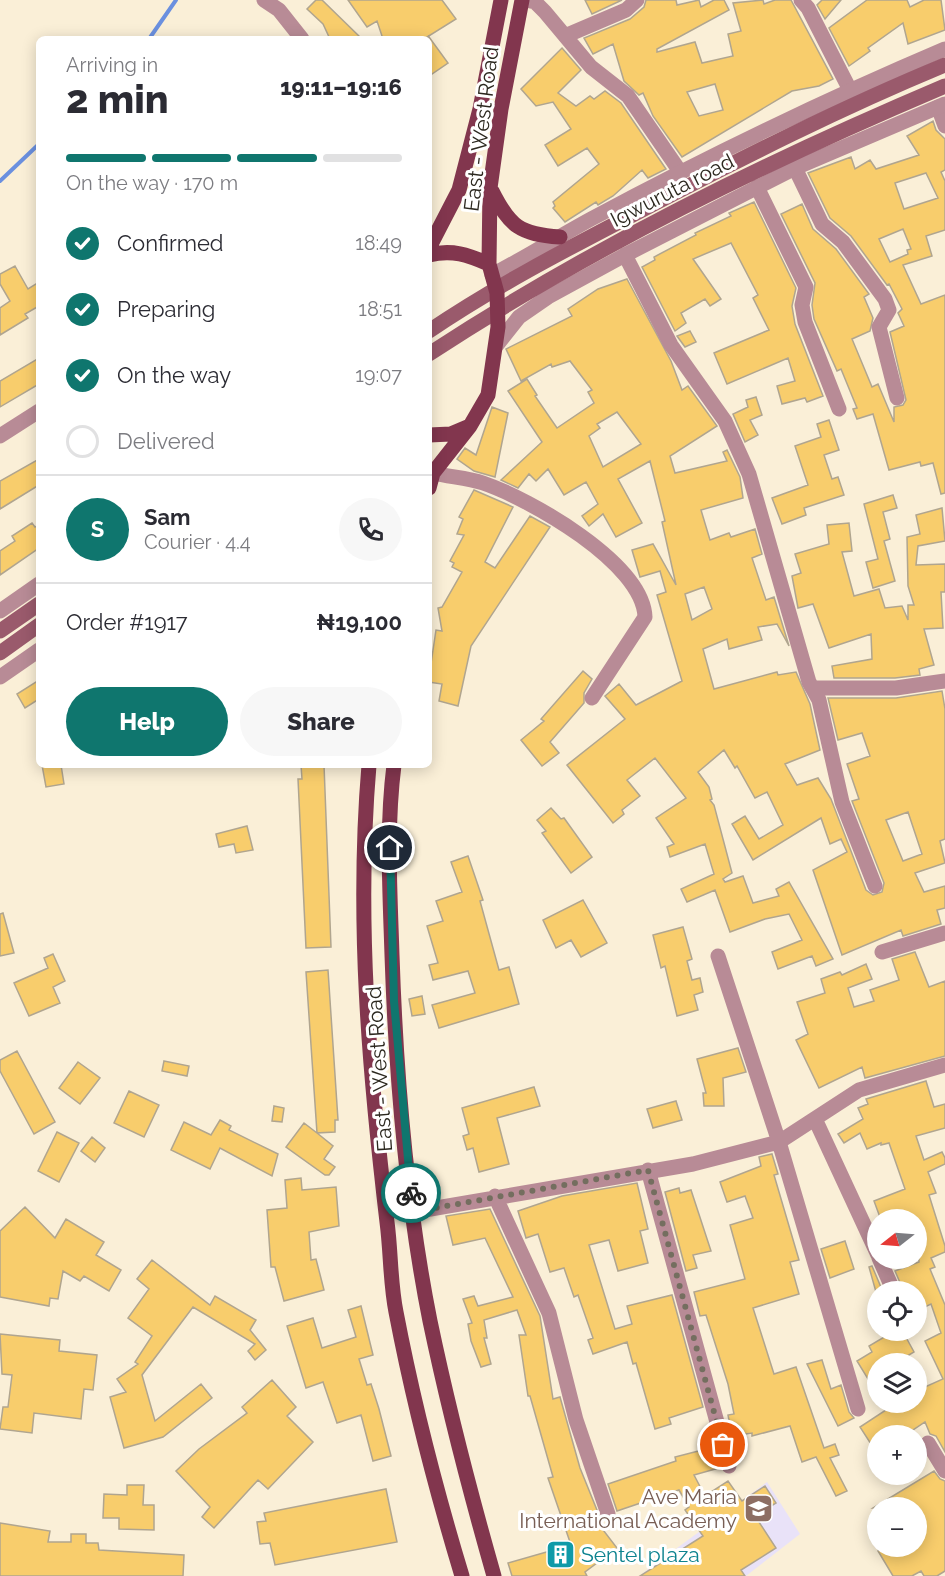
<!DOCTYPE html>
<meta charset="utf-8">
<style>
body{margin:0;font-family:Raleway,sans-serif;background:#f7f7f7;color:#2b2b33;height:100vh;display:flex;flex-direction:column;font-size:22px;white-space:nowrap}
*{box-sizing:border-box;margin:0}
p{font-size:20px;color:#7c7c81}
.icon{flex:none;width:33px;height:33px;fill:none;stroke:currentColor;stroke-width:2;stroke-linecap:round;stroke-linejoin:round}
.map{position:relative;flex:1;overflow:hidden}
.details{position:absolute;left:36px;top:36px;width:396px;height:732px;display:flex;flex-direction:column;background:#fff;border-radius:9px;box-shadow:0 3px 15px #0003}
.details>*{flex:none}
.needle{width:39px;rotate:253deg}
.fabs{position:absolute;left:867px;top:1209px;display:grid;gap:12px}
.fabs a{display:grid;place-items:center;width:60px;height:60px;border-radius:50%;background:#fff;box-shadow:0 3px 15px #0003;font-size:30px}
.pin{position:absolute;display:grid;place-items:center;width:51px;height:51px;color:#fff;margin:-26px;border:3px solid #fff;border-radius:50%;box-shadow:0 2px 6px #0007}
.courier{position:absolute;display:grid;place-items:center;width:60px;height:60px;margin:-30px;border:4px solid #0f766e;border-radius:50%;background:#fff;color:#222;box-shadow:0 2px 8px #0007}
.overview em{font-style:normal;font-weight:800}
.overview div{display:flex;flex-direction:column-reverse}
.overview{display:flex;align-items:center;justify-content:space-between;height:102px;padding:0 30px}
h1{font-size:39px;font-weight:800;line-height:45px}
.bar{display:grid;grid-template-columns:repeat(4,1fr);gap:9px 6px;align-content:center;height:72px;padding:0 30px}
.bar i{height:8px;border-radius:4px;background:#e1e1e2}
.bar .active{background:#0f766e}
.bar p{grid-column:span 4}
.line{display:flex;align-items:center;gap:15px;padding:0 30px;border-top:2px solid #e1e1e2}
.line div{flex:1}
.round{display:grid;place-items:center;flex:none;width:63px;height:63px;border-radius:32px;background:#f7f7f7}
ol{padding:0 30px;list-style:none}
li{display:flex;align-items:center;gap:18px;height:66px}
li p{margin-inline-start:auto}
li .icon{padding:6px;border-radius:50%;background:#0f766e;color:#fff;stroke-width:4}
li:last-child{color:#7c7c81}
li i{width:33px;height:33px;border:3px solid #e1e1e2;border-radius:50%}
.button{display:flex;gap:12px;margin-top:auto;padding:12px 30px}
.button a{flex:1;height:69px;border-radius:36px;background:#0f766e;color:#fff;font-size:24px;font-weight:800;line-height:69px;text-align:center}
.button a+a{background:#f7f7f7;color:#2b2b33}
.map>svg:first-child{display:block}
</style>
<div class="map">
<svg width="945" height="1576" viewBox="0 0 945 1576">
<rect width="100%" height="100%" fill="#faefd7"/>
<path fill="#e9e2f8" d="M767,1482l33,52 -54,42h-101l-2,-3z"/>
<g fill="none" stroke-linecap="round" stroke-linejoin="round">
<path stroke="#6b90df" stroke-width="4" d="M149,39l27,-39
M0,181l39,-37"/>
</g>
<path fill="#f8cd6c" stroke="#b0a58f" stroke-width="1.5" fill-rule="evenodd" d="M316,0h6l40,39h-32l-7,-15 -16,-15z
M348,0h94l14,19 -32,20h-41l-6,-18 -10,6z
M585,0h37l-30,14z
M646,0h30l1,5 22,-5 2,7 13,-7h10l5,10 -72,39v3l38,-10 7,21 31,-7 -5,-22 13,-3 -8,-28 30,-3 1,4 11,-4h16l42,79 -14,7 -27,5 -110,66 -29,-41 -10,-23 -4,2 -15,-14 -11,-37 -20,10 -9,-16 46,-19 14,-12zM715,84l8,26 -24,6 -12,-24z
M822,0h19l-16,19 -8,-14z
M867,0h40l3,7 14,-7h17l4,30 -37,14 -5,-21 -35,25 2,3 -21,15 -20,-38z
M429,37l19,26 -19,13z
M562,48l19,22 -23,23 18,13 14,-10 4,3 11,-8 16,12 45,66 -18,9 -6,-8 -29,26 -15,9 -2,-3 -31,20 -12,-14 2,-2 -2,-4 46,-38 -12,-16 -29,18 -13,-21 26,-16 -18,-27 -17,4 -15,-17z
M933,121l3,9 9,9v31l-4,2 4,9v49l-19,6 6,20 -29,9 18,39 24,-9v198l-4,1 -8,-31 -12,3 -1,-4 -31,8 -16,-56 -16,5 -4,-10 4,-1 -16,-39 -4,2 -23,-52 -2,-14 3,-22 -34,-69 21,-10 11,25 23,20 33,45 -5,3 9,21 -3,13 -18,8 20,48 6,-3 16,38v-15l9,-2 3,-5 -16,-68 14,-6 -6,-13 4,-4 -13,-25 -2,1 -36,-49 -21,-18 -22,-45 43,-16 4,12 15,-9 6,9 43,-14 -12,-19zM926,173l12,25 -34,11 -9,-26zM903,229l8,20 -4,1 1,4 -18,8 -11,-23z
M754,202l42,86 -4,18 3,18 28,72 -16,6 -2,-4 -23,6 -5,-18 18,-5 -7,-23 -61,26 -13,-31 55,-23 -16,-32 5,-3 -27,-52 -38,16 28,40 -11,7 -5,-7 -24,14 5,10 -11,8 -33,-64 13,-7 -1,-3 42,-22 -1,-2 36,-17 -2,-3z
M15,266l13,23 11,-7v24l-14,8 3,4 -28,17v-27l10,-7 -10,-17v-10z
M627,279l44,82 11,29 6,-4 29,40 -47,30 5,17 52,-12 -4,-9 4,-2 13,27 3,21 -42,12 9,30 19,-7 2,4 24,-8 7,25 -10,4 14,42 8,-3 15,49 -12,-22 -19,3 4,13 -33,9 -2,-10 -24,10 11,40 63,-17 1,3 18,-3 14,32 10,46 -35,14 12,21 21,-7 13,21 35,91 7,5 9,-3 2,-9 -32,-82 7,-2 -12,-35 23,-8 -8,-23 -24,7 -10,-42h68l46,-7 3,18v130l-5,2 5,22 -30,10 9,19 21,-6v22l-8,2 4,14 -38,12 -2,-6 -59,25 -29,-85 34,-18 -6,-13 -11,5 -9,-26 -68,42 -21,-36 13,-8 14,23 24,-14 -16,-33 -12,6 -18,-32 -2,2 -11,-18 -26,22 11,15 3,12 -2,1 4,5 18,68 -9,6 2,3 18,-6 10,27 26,-7 -3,-7 13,-7 44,77 -17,7 -4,-10 -34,13 -6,-17 30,-12 -13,-26 -24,5 -35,13 -15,-42 -28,12 -6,-13 33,-15 -9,-30 -35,13 -3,-10 7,-3 -18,-26 30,-20 -31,-40 -28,22 13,16 -18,14 2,4 -11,9 -46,-58 58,-46 -20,-23 14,-12 17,21 46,-24 -25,-86 9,-3 -6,-21 -20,6 -8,-27 21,-6 23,41 -14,-63 3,-1 -15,-60 -32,18 24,44 -26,14 -13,-23 -14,12 -7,-10 16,-12 -12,-22 -22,13 -16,-26 -12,12 -7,-7 -11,14 -17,-8 41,-38 -34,-51 19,-12 10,16 -2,1 22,32 37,-25 -6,-11 4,-2 -22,-29 -18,6 -1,-3 -30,17 -15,-32 66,-33 -4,-7 30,-20zM617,412l24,32 -38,23 -14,-31 11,-8 -3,-4zM704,587l8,22 -20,11 -7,-26zM908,812l14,42 -19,7 -17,-41z
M690,331l6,11 -11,5 -8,-11z
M39,358v26l-39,23v-26z
M756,397l6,18 -12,5 8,15 -13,7 -12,-28 15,-7 -2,-7z
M492,407l16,6 -13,64 -21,-6 -17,-12 8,-11 11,7z
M829,420l10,30 -15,5 8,24 6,-2 6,18 -40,13 2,7 -24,9 -10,-26 36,-13 -13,-39 26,-9 -4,-13z
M39,459v26l-39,24v-28z
M474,490l39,17 -28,55 10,6 35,-52 20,11 -79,119 -13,60 -19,-5 3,-17 -13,-2v-5l7,-47 6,1 -4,-23 4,-1 20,-35 -10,-5 2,-4 -4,-2 14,-26 -7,-1 6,-15 -4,-2z
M893,495l4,13 -14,4 7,27 -6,2 11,40 -22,7 -7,-26 12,-3 -14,-55z
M942,508l3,33 -27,5 -2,19 29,-1v28h-4l2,36 -19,1 10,36 -15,4 1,6 -25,3h-61l-2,-12 40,-7 -1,-25 -42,14 -16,-44 -15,4 -6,-32 9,-3 -6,-19 34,-10 -2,-19 22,-2 3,28 -10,1 12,44 25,-7 6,19 17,-2 6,14v-15h6l-6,-19 -1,-49 13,-3 -4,-19z
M32,523l3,4 4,-2v23l-39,27v-24l15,-10 -3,-5z
M583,671l9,8 -8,14v10l-34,39 9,11 -17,13 -21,-26 23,-19 -3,-2z
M39,680v19l-14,9 -8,-14z
M42,765h19l3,19 -18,3z
M301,765h23l7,182 -25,1 -8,-169h4z
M551,808l10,11 3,-1 28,39 -21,16 -29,-40 4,-2 -9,-11z
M247,826l6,24 -17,3 -2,-9 -15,3 -3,-13z
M468,856l15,44 -3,1 19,69 10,-3 10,37 -80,24 -7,-23 43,-12 -7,-22 -35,9 -4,-15 9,-2 -11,-37 16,-5 -7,-20 26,-9 -11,-30z
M583,900l24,43 -26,14 -10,-17 -15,8 -13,-28z
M3,913l11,40 -14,3v-42z
M683,927l9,32 -5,2 5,19 8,-2 3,14 -9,3 4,15 -21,6 -12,-50 -4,2 -8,-33z
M915,952l14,35 16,-6v75l-80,22 -3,-11 -43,21 -23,-48 12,-6 -11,-32 28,-9 -4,-14 19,-7 2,3 24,-11 6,15 -24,9 6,19 20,-6 -4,-11 29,-10 -7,-21z
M53,954l12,27 -12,6 7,16 -31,13 -15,-33 34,-15 -4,-10z
M328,970l10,150h-3v12l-18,1 16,13 -9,13 11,8 -6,8h-4l-39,-28 18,-24 13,10 -11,-161z
M422,996l3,18 -13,2 -3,-17z
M738,1048l8,24 -23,6 1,28h-20l-1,-13h3l-9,-34z
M17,1051l38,71 -21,12 -34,-63v-11z
M164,1061l25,5 -2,10 -25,-5z
M78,1062l22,16 -20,26 -21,-16z
M926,1081l8,26 11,-3v24l-29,8 8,24 18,-8 3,6v6l-17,8 8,21 -7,2 16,51v6l-14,6 4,9 -5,2 15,36v147l-9,-16 -6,-2 -5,-12 -21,14h-26v19l-18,-28 38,-25h18v-11l27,-12 -18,-38 16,-8 -10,-29 -15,7v-19h-12l-9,-21 24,-9 -3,-42h-35l-7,-19 31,-12 -16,-46 -8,2v-2l-14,6 -7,-16 -16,10 -6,-9 25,-15 -5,-11 10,-4 -2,-5z
M534,1087l6,19 -43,12 12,46 -30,8 -6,-24 -6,2 -4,-14 6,-2 -7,-26z
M129,1091l30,14 -15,32 -30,-14z
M676,1101l6,19 -29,8 -6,-19z
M274,1106l10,2 -2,14 -10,-1z
M220,1120l11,6 -2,4 49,24 -6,22 -52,-28 -10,21 -39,-19 13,-28 27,13z
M57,1132l22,11 -20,39 -21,-11z
M92,1137l13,11 -10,14 -14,-11z
M772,1154l6,20 -4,1 25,85 -9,2 9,32 -46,14 21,66 22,-7 28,81 11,-4 4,11 -9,3 17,33 -11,5 -20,-39 -14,5 -12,-36 -38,10v-3l-20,3 -4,-21 6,-1 -6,-30 -22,-69 -6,1 -6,-24 51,-13 -15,-54 23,-7 -8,-22 -18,6 -7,-20 41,-16 -2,-9z
M301,1178l1,12 34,-3 3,39 -30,6 2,28 5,-1 8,31 -40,11 -9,-34h-4l-4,-57 20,-2 -2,-28z
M637,1183l11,46 -8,2 8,32 -30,8 -9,-31 -20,5 26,84 17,-5 -5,-18 45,-11 31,112 -34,11 2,6 -16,5 -19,-66 -3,1 -6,-22 -34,12 -5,-14 5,-2 -15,-43 -4,2 -10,-29 -14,4 -12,-38 -12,4 -8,-27 44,-15z
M679,1188l1,5 11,-3 20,61 -18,4 4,13 -11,3 -21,-79z
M25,1207l30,31 11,-19 38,23 -8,13 25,15 -12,21 -25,-15 -4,5 -17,-10 -5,28 -8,-1 -1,8 -49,-9v-66z
M490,1209l50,107 13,83 7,-2 20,71 21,52 -4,2 20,26 -32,24 2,4h-75l-4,-13 63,-18 -23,-67 5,-1 -23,-81h-2l-9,-61h7l-9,-25 -33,10 3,18h-3l7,26 -10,3 -10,-26 -3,-17 4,-1 -9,-24 11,-3 4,10 35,-9 -28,-59 -32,7 -7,-29z
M845,1241l9,28 -24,9 -9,-29z
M152,1260l58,45 5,-9 41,24 -6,10 16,20 -11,10 -7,-9 7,-7 -62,-37 -51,68 13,46 46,-37 11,14 -49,39 -39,11 -14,-51 16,-5 -9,-13 21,-15 -3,-2 17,-26 -24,-18 21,-29 -12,-10z
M872,1266l11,26h-7l-7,-25z
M361,1306l12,49 -14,4 8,26 4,-1 8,25 12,47 -18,5 -12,-46 -24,8 -14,-41 -17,6 -19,-62 26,-8 9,30 34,-11 -8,-27z
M896,1330h6l12,22 -20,12h-16v9l-10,6 -11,-18 15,-9 -3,-6z
M0,1334l60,6 -1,11 38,4 -4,35 -9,-1 -3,30 -47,-6 -2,20 -32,-4 3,-22h5l4,-32 -10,-1z
M822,1360l9,29 10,-4 8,27 5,6 -16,8 -31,-62z
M272,1380l24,27 -9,9 26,26 -45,47 -10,-9 -44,48 -12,-11 8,-10 -34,-36 23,-22 48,-36 -5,-6z
M714,1447l5,21 -25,7 11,21 23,-15 14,20 23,-15 11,17 -21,13 21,32 -35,22 4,6h-105l63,-40 -18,-26 4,-3 -10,-17 -62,21 -9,-27 68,-23 -1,-4z
M934,1471l6,8 5,2v90l-8,5h-13l-3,-5 -9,5h-19l-15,-25 8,-5h30v-38h-43z
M127,1485h17l-1,20h11v25l-35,-1v-11h-16l1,-24 23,1z
M386,1489l11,53 -122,23 -5,-22 -10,1 -3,-22 9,-1 -2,-8z
M0,1523l50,8 -2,11h23v-8h15v9h12l1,7 85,5 -1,21h-183z"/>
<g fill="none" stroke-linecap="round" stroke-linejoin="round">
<path stroke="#b88b96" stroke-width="15" d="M264,0l15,10 23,29
M526,0l9,2 10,10 46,55 37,29 53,77
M801,0l7,8 42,82
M565,36l61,-26 11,-10
M938,107l7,19
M795,168l27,56 21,18 42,57 4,11 -10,17 18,71
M757,187l49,100 -4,18 3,17 34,87
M625,255l46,90 54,76 24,53 60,208 10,18 23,102 33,84
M0,436l39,-25
M433,473c17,4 35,5 50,10 47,16 160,80 162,134l-53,81
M814,688h82l49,-7
M882,952l63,-19
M718,956l61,186 79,267
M815,1119l63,136
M648,1170l81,296
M495,1196l54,117 27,107 32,94
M413,1212l280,-48 86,-22 80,-52 86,-25
M879,1258l15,34
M928,1443l17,28"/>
<path stroke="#b88b96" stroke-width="15" d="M492,275c34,-18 66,-38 99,-56 116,-62 234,-119 354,-170
M496,346l23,-29 29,-20 77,-42 170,-87 150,-64
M0,611l39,-27
M0,677l39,-27"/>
<path stroke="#9a5a6c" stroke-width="15" d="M429,331c68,-46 140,-83 213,-121 100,-52 199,-102 303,-145
M429,354c163,-107 337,-192 516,-268
M0,631l39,-27
M0,653l39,-28"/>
<path stroke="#82364e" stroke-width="15" d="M492,191c18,36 28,43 68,46
M429,248l30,-58 21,-81 21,-109
M429,255c23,-6 39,0 60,9
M429,435l22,-1 19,-8
M429,488l4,-15 37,-47 18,-31 10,-68 -1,-34 -8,-29 1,-76 11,-79 21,-109
M369,765c-13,153 0,305 18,457 4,30 3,60 9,90 17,89 40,178 66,264
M394,765c-8,63 -4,127 -2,190 4,122 14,246 38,366 18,86 40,171 64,255"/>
</g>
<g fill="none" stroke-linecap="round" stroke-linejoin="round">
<path stroke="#746e5f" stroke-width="6" stroke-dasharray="0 10.8" d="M411,1193l2,19 235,-42 75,275"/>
<path stroke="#0f766e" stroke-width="8" d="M390,848l4,153 17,192"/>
</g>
<defs>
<symbol id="school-square" viewBox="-11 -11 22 22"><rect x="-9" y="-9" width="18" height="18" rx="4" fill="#8d6e63" stroke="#fff"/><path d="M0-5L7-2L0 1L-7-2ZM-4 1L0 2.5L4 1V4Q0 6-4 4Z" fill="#fff"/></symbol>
<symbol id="building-square" viewBox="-11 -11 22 22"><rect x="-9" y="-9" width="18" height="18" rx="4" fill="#0f9aa8" stroke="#fff"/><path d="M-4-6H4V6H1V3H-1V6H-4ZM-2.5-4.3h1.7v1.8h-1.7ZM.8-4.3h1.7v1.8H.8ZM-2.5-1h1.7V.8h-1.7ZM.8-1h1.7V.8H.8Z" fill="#fff"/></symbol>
</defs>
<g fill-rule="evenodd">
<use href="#school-square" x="742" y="1492" width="33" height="33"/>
<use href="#building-square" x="544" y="1538" width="33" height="33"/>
</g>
<g text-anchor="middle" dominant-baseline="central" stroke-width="6" stroke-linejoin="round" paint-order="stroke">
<g font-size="21" fill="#2c281f" stroke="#fff">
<text transform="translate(481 129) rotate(-83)">East - West Road</text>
<text transform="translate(672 190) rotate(-27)">Igwuruta road</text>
<text transform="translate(379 1069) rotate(-94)">East - West Road</text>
</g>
<g font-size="21" fill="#785e54" stroke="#fff" text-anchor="end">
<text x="737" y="1496">Ave Maria<tspan x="737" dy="24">International Academy</tspan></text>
</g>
<g font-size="21" fill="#0d838f" stroke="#fff" text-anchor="start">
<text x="581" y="1554">Sentel plaza</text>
</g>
</g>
</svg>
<div class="fabs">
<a><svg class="needle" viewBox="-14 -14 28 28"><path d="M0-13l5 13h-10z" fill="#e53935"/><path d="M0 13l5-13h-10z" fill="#7c7c81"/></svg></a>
<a><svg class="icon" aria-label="locate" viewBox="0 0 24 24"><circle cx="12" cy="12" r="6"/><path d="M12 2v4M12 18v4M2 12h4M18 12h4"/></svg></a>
<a><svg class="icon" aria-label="layers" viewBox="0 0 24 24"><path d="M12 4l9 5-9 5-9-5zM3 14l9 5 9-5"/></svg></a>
<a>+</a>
<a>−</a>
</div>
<div class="pin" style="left:723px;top:1445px;background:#ea580c"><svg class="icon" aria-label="bag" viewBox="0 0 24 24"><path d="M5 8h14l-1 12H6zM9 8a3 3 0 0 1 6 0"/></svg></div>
<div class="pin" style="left:390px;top:848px;background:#1f2937"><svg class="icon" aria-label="home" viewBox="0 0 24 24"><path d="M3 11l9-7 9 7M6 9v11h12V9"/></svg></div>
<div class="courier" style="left:411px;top:1193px"><svg class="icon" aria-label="bike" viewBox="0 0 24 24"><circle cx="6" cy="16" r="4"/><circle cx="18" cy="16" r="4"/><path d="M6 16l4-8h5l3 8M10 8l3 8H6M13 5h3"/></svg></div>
<section class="details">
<div class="overview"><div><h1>2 min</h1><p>Arriving in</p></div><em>19:11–19:16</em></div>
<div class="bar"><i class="active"></i><i class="active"></i><i class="active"></i><i></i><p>On the way · 170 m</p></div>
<ol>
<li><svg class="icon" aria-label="check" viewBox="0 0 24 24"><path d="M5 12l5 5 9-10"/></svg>Confirmed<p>18:49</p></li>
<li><svg class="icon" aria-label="check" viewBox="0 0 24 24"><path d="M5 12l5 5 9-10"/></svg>Preparing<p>18:51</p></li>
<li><svg class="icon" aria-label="check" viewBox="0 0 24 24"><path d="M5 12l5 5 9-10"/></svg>On the way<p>19:07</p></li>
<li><i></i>Delivered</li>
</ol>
<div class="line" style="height:108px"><b class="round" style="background:#0f766e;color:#fff">S</b><div><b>Sam</b><p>Courier · 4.4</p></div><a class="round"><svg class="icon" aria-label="phone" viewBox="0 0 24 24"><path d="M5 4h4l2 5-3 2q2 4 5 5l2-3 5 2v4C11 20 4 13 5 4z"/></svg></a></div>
<div class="line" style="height:78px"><div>Order #1917</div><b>₦19,100</b></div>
<div class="button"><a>Help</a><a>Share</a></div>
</section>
</div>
